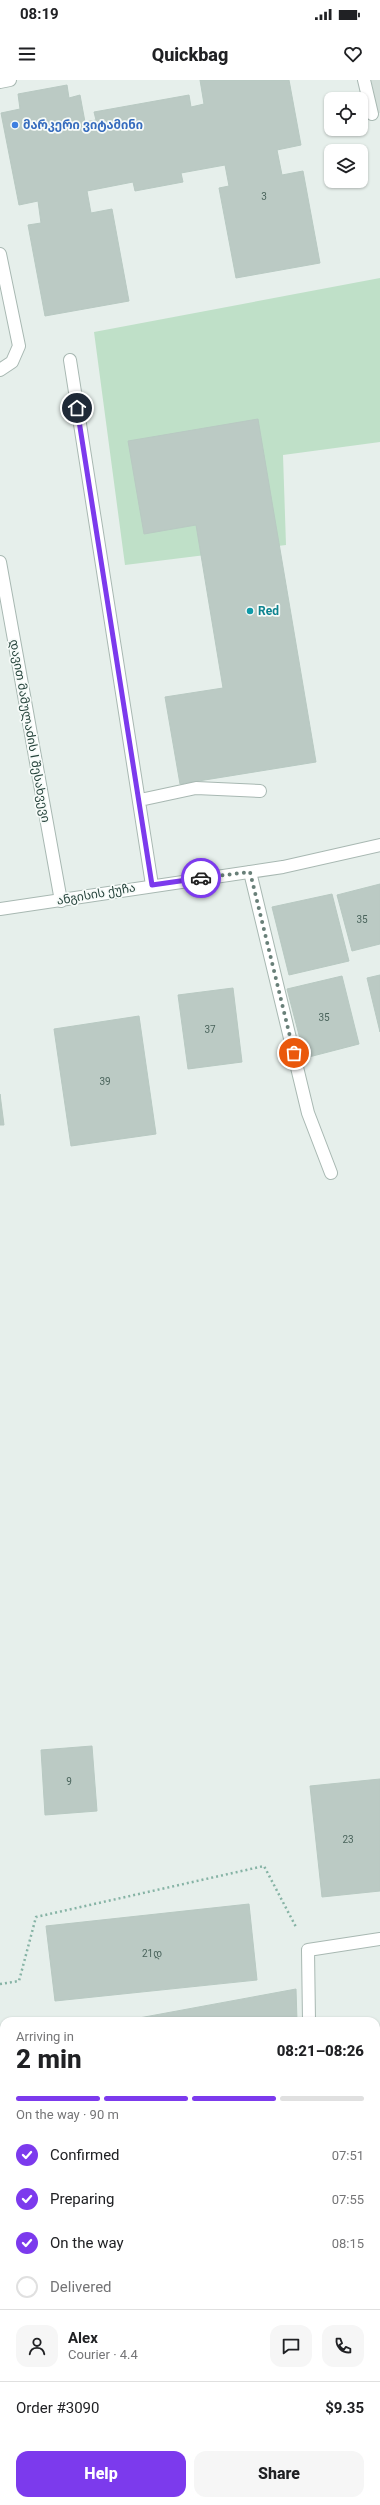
<!DOCTYPE html>
<meta charset="utf-8">
<style>
body{margin:0;font-family:Roboto,"Noto Sans Georgian",sans-serif;background:#f6f6f6;color:#202124;height:100vh;display:flex;flex-direction:column;font-size:15px;white-space:nowrap}
*{box-sizing:border-box;margin:0}
p{font-size:13px;color:#757577}
.icon{flex:none;width:22px;height:22px;fill:none;stroke:currentColor;stroke-width:2;stroke-linecap:round;stroke-linejoin:round}
.map{position:relative;flex:1;overflow:hidden}
.side{position:absolute;left:0px;top:1937px;width:380px;height:488px;display:flex;flex-direction:column;background:#fff;border-radius:12px 12px 0 0;box-shadow:0 1px 3px #0004}
.side>*{flex:none}
.fabs{position:absolute;left:324px;top:12px;display:grid;gap:8px}
.fabs a{display:grid;place-items:center;width:44px;height:44px;border-radius:8px;background:#fff;box-shadow:0 1px 3px #0004;font-size:20px}
.pin{position:absolute;display:grid;place-items:center;width:34px;height:34px;color:#fff;margin:-17px;border:2px solid #fff;border-radius:50%;box-shadow:0 1px 4px #0007}
.courier{position:absolute;display:grid;place-items:center;width:40px;height:40px;margin:-20px;border:3px solid #7c3aed;border-radius:50%;background:#fff;color:#222;box-shadow:0 1px 5px #0007}
.head em{font-style:normal;font-weight:800}
.head div{display:flex;flex-direction:column-reverse}
.head{display:flex;align-items:center;justify-content:space-between;height:68px;padding:0 16px}
h1{font-size:26px;font-weight:800;line-height:30px}
.bar{display:grid;grid-template-columns:repeat(4,1fr);gap:6px 4px;align-content:center;height:48px;padding:0 16px}
.bar i{height:5px;border-radius:3px;background:#e0e0e0}
.bar .active{background:#7c3aed}
.bar p{grid-column:span 4}
.line{display:flex;align-items:center;gap:10px;padding:0 16px;border-top:1px solid #e0e0e0}
.line div{flex:1}
.round{display:grid;place-items:center;flex:none;width:42px;height:42px;border-radius:12px;background:#f6f6f6}
ol{padding:0 16px;list-style:none}
li{display:flex;align-items:center;gap:12px;height:44px}
li p{margin-inline-start:auto}
li .icon{padding:4px;border-radius:50%;background:#7c3aed;color:#fff;stroke-width:4}
li:last-child{color:#757577}
li i{width:22px;height:22px;border:2px solid #e0e0e0;border-radius:50%}
.primary-button{display:flex;gap:8px;margin-top:auto;padding:8px 16px}
.primary-button a{flex:1;height:46px;border-radius:12px;background:#7c3aed;color:#fff;font-size:16px;font-weight:800;line-height:46px;text-align:center}
.primary-button a+a{background:#f6f6f6;color:#202124}
.status{display:flex;justify-content:space-between;align-items:center;height:28px;padding:0 20px;background:#fff;direction:ltr}
.status svg{height:11px;fill:currentColor}
header{display:flex;justify-content:space-between;align-items:center;height:52px;padding:0 16px;background:#fff;font-size:18px;font-weight:800}
.map>svg:first-child{display:block}
</style>
<div class="status"><b>08:19</b><svg viewBox="0 0 49 12"><path d="M0 12V9h3v3zM5 12V6h3v6zM10 12V3h3v9zM15 12V0h3v12zM26 1h20v11H26zM47 4h2v5h-2z"/></svg></div>
<header><svg class="icon" aria-label="menu" viewBox="0 0 24 24"><path d="M4 6h16M4 12h16M4 18h16"/></svg>Quickbag<svg class="icon" aria-label="heart" viewBox="0 0 24 24"><path d="M12 20l-8-8c-3-5 5-10 8-4 3-6 11-1 8 4z"/></svg></header>
<div class="map">
<svg width="380" height="2425" viewBox="0 0 380 2425">
<rect width="100%" height="100%" fill="#e6efeb"/>
<path fill="#d4dfda" d="M371,0h9v33h-2z
M380,2277v148h-98l3,-4h91v-138z"/>
<path fill="#bfe0c8" d="M380,198v164l-97,13 3,90 -161,20 -31,-233z
M380,2231v46l-4,6v-51z
M29,2421h256l-3,4h-253z"/>
<path fill="#bbcac4" stroke="#b8c9c2" d="M200,0h89l12,65 -24,5 5,25 21,-4 17,92 -84,15 -17,-90 10,-2 -4,-21 -44,8 2,9 -48,9 -2,-9 -46,9 4,22 21,-4 17,92 -84,15 -17,-91 13,-2 -3,-22 -19,4 -18,-92 19,-4 -2,-15 49,-9 2,13 11,-3 5,27 11,-2 -2,-8 95,-17 2,12 13,-3z
M258,339l58,343 -136,22 -15,-87 58,-9 -27,-163 -52,9 -16,-93z
M380,804v60l-28,7 -15,-56z
M332,814l17,67 -60,14 -17,-68z
M380,895v57l-13,-54z
M342,896l17,68 -54,14 -18,-69z
M233,908l9,74 -54,7 -10,-74z
M139,936l17,118 -85,12 -17,-117z
M0,1014l4,31h-4z
M92,1666l5,65 -52,4 -4,-65z
M380,1699v112l-58,6 -12,-111z
M249,1824l8,76 -202,21 -9,-75z
M296,1909l1,32h-158v-3z
M0,2176l4,17v60h-4z
M380,2343v11l-4,-3z
M0,2358l4,12v11l-4,1z
M376,2412l4,1v12h-61l2,-4h55z"/>
<g fill="none" stroke-linecap="round" stroke-linejoin="round">
<defs>
<path id="service" d="M364,0l8,34
M0,2l10,-2
M70,280l82,525
M140,720l56,-12 64,3
M250,792l58,241 23,60"/>
<path id="minor" d="M0,174l19,92 -7,16 -12,8
M0,482l61,339
M309,1941l-1,-71 72,-11
M0,2280l4,-1"/>
<path id="tertiary" d="M0,829l283,-42 97,-22"/>
</defs>
<use href="#service" stroke="#a8b8b2" stroke-width="14"/>
<use href="#minor" stroke="#a8b8b2" stroke-width="14"/>
<use href="#tertiary" stroke="#a8b8b2" stroke-width="14"/>
<path stroke="#86b3a5" stroke-width="2.5" stroke-dasharray="2 3" stroke-linecap="butt" d="M0,1904l19,-3 17,-64 228,-51 32,61"/>
<use href="#service" stroke="#fff" stroke-width="12"/>
<use href="#minor" stroke="#fff" stroke-width="12"/>
<use href="#tertiary" stroke="#fff" stroke-width="12"/>
</g>
<g fill="none" stroke-linecap="round" stroke-linejoin="round">
<path stroke="#687f78" stroke-width="4" stroke-dasharray="0 7.2" d="M201,798l49,-6 44,181"/>
<path stroke="#7c3aed" stroke-width="5" d="M77,328l75,477 49,-7"/>
</g>
<circle fill="#3f7fe0" stroke="#f7fbf9" stroke-width="1.5" cx="15" cy="45" r="4"/>
<circle fill="#0f9aa8" stroke="#f7fbf9" stroke-width="1.5" cx="250" cy="531" r="4"/>
<g text-anchor="middle" dominant-baseline="central" stroke-width="3.5" stroke-linejoin="round" paint-order="stroke">
<g font-size="10" fill="#4a645c">
<text x="264" y="116">3</text>
<text x="362" y="839">35</text>
<text x="324" y="937">35</text>
<text x="210" y="949">37</text>
<text x="105" y="1001">39</text>
<text x="69" y="1701">9</text>
<text x="348" y="1759">23</text>
<text x="152" y="1873">21დ</text>
</g>
<g font-size="12" font-weight="bold" fill="#366cbe" stroke="#f7fbf9" text-anchor="start">
<text x="23" y="45">მარკერი ვიტამინი</text>
</g>
<g font-size="12" font-weight="bold" fill="#0d838f" stroke="#f7fbf9" text-anchor="start">
<text x="258" y="531">Red</text>
</g>
<g font-size="12" fill="#24423a" stroke="#f7fbf9">
<text transform="translate(30 651) rotate(80)">დავით მამულაძის I შესახვევი</text>
<text transform="translate(96 814) rotate(-10)">ანგისის ქუჩა</text>
</g>
</g>
</svg>
<div class="fabs">
<a><svg class="icon" aria-label="locate" viewBox="0 0 24 24"><circle cx="12" cy="12" r="6"/><path d="M12 2v4M12 18v4M2 12h4M18 12h4"/></svg></a>
<a><svg class="icon" aria-label="layers" viewBox="0 0 24 24"><path d="M12 4l9 5-9 5-9-5zM3 14l9 5 9-5"/></svg></a>
</div>
<div class="pin" style="left:294px;top:973px;background:#ea580c"><svg class="icon" aria-label="bag" viewBox="0 0 24 24"><path d="M5 8h14l-1 12H6zM9 8a3 3 0 0 1 6 0"/></svg></div>
<div class="pin" style="left:77px;top:328px;background:#1f2937"><svg class="icon" aria-label="home" viewBox="0 0 24 24"><path d="M3 11l9-7 9 7M6 9v11h12V9"/></svg></div>
<div class="courier" style="left:201px;top:798px"><svg class="icon" aria-label="car" viewBox="0 0 24 24"><path d="M5 17H2v-5l4-1 3-4h7l3 4 3 1v5h-3M9 17h6M6 11h13"/><circle cx="7" cy="17" r="2"/><circle cx="17" cy="17" r="2"/></svg></div>
<section class="side">
<div class="head"><div><h1>2 min</h1><p>Arriving in</p></div><em>08:21–08:26</em></div>
<div class="bar"><i class="active"></i><i class="active"></i><i class="active"></i><i></i><p>On the way · 90 m</p></div>
<ol>
<li><svg class="icon" aria-label="check" viewBox="0 0 24 24"><path d="M5 12l5 5 9-10"/></svg>Confirmed<p>07:51</p></li>
<li><svg class="icon" aria-label="check" viewBox="0 0 24 24"><path d="M5 12l5 5 9-10"/></svg>Preparing<p>07:55</p></li>
<li><svg class="icon" aria-label="check" viewBox="0 0 24 24"><path d="M5 12l5 5 9-10"/></svg>On the way<p>08:15</p></li>
<li><i></i>Delivered</li>
</ol>
<div class="line" style="height:72px"><a class="round"><svg class="icon" aria-label="person" viewBox="0 0 24 24"><circle cx="12" cy="8" r="4"/><path d="M4 21q1-7 8-7t8 7"/></svg></a><div><b>Alex</b><p>Courier · 4.4</p></div><a class="round"><svg class="icon" aria-label="chat" viewBox="0 0 24 24"><path d="M4 5h16v11H9l-5 4z"/></svg></a><a class="round"><svg class="icon" aria-label="phone" viewBox="0 0 24 24"><path d="M5 4h4l2 5-3 2q2 4 5 5l2-3 5 2v4C11 20 4 13 5 4z"/></svg></a></div>
<div class="line" style="height:52px"><div>Order #3090</div><b>$9.35</b></div>
<div class="primary-button"><a>Help</a><a>Share</a></div>
</section>
</div>
